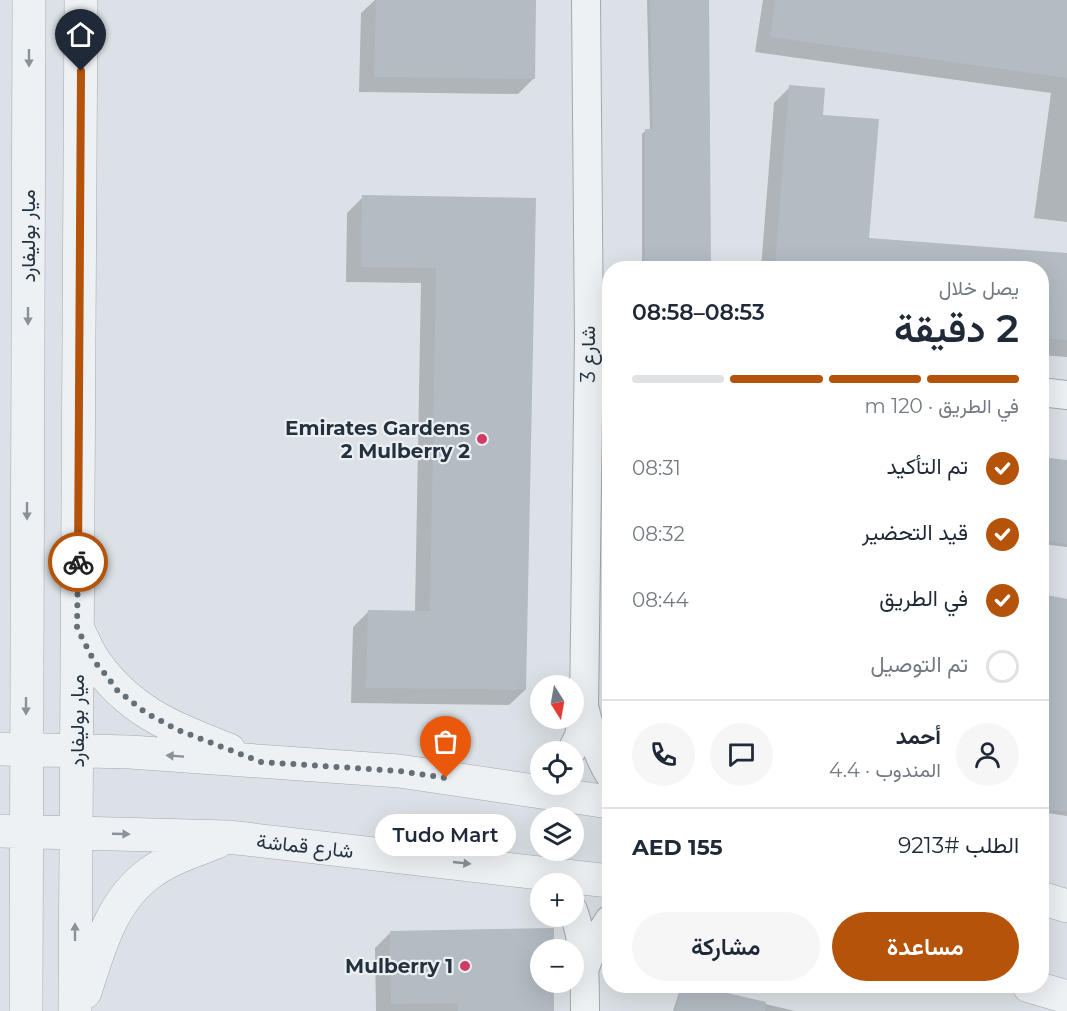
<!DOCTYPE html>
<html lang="ar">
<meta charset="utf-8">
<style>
body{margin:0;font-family:Montserrat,Vazirmatn,sans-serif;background:#f6f6f7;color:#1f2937;direction:rtl;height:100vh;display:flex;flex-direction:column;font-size:22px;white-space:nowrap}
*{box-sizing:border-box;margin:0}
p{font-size:20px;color:#747a83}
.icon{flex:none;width:33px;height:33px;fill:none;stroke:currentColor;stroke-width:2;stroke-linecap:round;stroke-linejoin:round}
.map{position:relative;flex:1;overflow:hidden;direction:ltr}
.panel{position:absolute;left:602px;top:261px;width:447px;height:732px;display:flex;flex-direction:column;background:#fff;border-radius:24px;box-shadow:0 6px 24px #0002;direction:rtl}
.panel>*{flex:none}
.needle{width:39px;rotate:169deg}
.controls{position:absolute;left:530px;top:675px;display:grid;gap:12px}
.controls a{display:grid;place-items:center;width:54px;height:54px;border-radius:50%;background:#fff;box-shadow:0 6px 24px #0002;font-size:30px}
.pin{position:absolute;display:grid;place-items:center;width:51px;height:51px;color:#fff;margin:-62px -26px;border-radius:50% 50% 50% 0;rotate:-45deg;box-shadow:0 0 6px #0007}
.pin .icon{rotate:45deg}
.courier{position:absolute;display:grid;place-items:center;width:60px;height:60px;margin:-30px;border:4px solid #b45309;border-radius:50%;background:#fff;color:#222;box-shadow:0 2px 8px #0007}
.bubble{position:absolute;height:42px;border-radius:21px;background:#fff;box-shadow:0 6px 24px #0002;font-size:20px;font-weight:600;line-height:42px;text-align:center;direction:rtl}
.headline em{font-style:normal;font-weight:600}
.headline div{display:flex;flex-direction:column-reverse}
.headline{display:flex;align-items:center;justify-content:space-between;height:102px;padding:0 30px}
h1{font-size:39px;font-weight:600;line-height:45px}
.bar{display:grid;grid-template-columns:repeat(4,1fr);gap:9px 6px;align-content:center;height:72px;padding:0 30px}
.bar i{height:8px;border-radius:4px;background:#e0e1e3}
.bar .selected{background:#b45309}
.bar p{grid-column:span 4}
.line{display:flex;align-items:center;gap:15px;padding:0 30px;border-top:2px solid #e0e1e3}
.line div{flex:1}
.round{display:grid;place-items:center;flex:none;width:63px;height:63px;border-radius:32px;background:#f6f6f7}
ol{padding:0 30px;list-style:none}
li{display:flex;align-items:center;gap:18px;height:66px}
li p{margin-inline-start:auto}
li .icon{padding:6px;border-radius:50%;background:#b45309;color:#fff;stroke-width:4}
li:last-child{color:#747a83}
li i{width:33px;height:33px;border:3px solid #e0e1e3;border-radius:50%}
.primary-button{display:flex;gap:12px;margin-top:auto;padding:12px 30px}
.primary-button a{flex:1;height:69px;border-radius:36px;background:#b45309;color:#fff;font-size:24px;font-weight:600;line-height:69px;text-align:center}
.primary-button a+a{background:#f6f6f7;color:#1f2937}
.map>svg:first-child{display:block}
</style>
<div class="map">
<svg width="1067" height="1011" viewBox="0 0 1067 1011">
<rect width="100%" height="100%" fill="#dbe1e6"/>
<path fill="#0003" d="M375,0h160l-2,79 -15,15 -159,-2 2,-79z
M647,0h60l3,268h-68v-134l4,-4h4z
M763,0h304v222l-33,-4 17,-125 -296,-41z
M790,87l31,29 46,123 200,15v103l-26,-2v-87h-280l13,-165z
M363,197l171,3 -9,490 -16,15 -158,-2 2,-76 15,-15h47l6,-329 -75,-1 1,-69z
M1041,459l26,3v85l-26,-3z
M1041,595l26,6v215l-26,-4z
M391,932l149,18v32l12,29h-176l-1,-63z
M681,986h9l105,25h-122z"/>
<path fill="#b3bbc3" d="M376,0h160l-1,79 -161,-2z
M650,0h59l2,268h-66v-139h8z
M775,0h292v78l-297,-41z
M789,85l36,3 -2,27 56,4 -10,119 198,15v87l-26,-2v-70h-266z
M362,195l174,3 -10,492 -160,-2 2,-78 62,1 6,-343 -75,-1z
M1041,457l26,3v84l-26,-4z
M1041,594l26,5v213l-26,-3z
M554,928v22h-14v32h14v29h-96v-8l-67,1 -1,-73z
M682,986h15l69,16 -1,9h-90z"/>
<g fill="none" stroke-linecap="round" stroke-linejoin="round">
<defs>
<path id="minor" d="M1041,392l26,3
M585,710c5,22 12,44 24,64
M571,752l8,-16 5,-29 5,-370 -3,-337
M573,910c12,33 12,66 12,101
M586,965l9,-23 14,-22"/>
<path id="tertiary" d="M78,629c5,11 10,23 17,33 36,51 79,66 134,88
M0,749l130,3 269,19 210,31
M0,831l228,6 381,44
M1041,898l26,8
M1029,986l38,11
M85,992c14,-43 26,-91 65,-119 20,-15 44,-22 67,-31
M26,1011l3,-1011
M75,1011l6,-1011"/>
</defs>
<use href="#minor" stroke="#a1a9b0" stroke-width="30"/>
<use href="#tertiary" stroke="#a1a9b0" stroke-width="34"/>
<use href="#minor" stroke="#eef1f4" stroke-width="28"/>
<use href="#tertiary" stroke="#eef1f4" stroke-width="33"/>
</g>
<defs><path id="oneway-solid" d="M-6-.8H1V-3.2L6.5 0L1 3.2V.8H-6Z" transform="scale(1.5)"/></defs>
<g fill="#8a9198">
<use href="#oneway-solid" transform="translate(29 58) rotate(90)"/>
<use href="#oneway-solid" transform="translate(28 316) rotate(90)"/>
<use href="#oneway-solid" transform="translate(27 511) rotate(90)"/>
<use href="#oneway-solid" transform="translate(26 706) rotate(90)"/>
<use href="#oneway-solid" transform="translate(175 756) rotate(-176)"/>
<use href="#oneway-solid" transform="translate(121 834) rotate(2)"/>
<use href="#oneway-solid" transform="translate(462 863) rotate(6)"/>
<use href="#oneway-solid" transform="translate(75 932) rotate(-90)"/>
</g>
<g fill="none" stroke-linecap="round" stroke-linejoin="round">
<path stroke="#656f78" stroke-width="6" stroke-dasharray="0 10.8" d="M78,562l-1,66 17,33 12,14 11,15 29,23 32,17 83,32 138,9 47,7"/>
<path stroke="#b45309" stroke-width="8" d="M78,562l3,-491"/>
</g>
<g fill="#cf3d67" stroke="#ebf0f4" stroke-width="2">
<circle cx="482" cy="439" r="6"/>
<circle cx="465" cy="966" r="6"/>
</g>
<g text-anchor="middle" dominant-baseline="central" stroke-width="4.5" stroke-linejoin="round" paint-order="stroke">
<g font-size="20" fill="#25313c" stroke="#ebf0f4">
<text transform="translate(28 236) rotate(-90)">ميار بوليفارد</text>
<text transform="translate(588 354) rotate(-90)">شارع 3</text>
<text transform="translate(77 721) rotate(-90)">ميار بوليفارد</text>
<text transform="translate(305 846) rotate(6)">شارع قماشة</text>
</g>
<g font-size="20" font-weight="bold" fill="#25313c" stroke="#ebf0f4" text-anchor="end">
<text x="470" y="428">Emirates Gardens<tspan x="470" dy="23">2 Mulberry 2</tspan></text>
<text x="453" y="966">Mulberry 1</text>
</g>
</g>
</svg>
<div class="controls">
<a><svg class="needle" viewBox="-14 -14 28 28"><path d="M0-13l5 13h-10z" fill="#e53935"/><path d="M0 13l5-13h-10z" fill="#747a83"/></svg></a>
<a><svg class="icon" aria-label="locate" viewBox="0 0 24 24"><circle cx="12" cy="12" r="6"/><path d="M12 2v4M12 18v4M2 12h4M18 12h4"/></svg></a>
<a><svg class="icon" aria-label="layers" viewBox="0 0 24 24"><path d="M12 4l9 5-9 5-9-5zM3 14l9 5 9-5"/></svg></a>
<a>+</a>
<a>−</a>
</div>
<div class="pin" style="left:446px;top:778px;background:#ea580c"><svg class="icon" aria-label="bag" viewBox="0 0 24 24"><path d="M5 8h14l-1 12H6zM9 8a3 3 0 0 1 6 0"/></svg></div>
<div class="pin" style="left:81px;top:71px;background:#1f2937"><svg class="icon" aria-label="home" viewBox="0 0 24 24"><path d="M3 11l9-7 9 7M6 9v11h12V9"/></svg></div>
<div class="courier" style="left:78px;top:562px"><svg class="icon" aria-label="bike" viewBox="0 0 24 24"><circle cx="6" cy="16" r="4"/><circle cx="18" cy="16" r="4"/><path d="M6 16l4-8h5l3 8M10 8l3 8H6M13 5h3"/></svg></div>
<div class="bubble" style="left:375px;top:814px;width:141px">Tudo Mart</div>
<section class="panel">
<div class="headline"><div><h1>2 دقيقة</h1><p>يصل خلال</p></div><em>08:53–08:58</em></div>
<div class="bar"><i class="selected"></i><i class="selected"></i><i class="selected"></i><i></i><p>في الطريق · 120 m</p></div>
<ol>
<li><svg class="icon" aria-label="check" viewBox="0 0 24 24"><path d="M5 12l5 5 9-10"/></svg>تم التأكيد<p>08:31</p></li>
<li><svg class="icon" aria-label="check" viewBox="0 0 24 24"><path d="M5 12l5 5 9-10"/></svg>قيد التحضير<p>08:32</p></li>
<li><svg class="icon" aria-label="check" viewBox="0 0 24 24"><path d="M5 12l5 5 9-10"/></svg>في الطريق<p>08:44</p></li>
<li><i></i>تم التوصيل</li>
</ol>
<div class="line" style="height:108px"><a class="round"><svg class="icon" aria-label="person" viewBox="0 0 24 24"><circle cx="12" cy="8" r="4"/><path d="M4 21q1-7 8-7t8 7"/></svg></a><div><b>أحمد</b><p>المندوب · 4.4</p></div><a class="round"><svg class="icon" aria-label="chat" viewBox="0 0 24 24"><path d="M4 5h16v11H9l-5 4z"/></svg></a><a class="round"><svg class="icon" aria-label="phone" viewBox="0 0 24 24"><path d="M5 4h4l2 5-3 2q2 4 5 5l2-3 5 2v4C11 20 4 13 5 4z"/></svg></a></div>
<div class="line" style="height:78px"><div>الطلب #9213</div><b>AED 155</b></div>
<div class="primary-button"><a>مساعدة</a><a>مشاركة</a></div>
</section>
</div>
